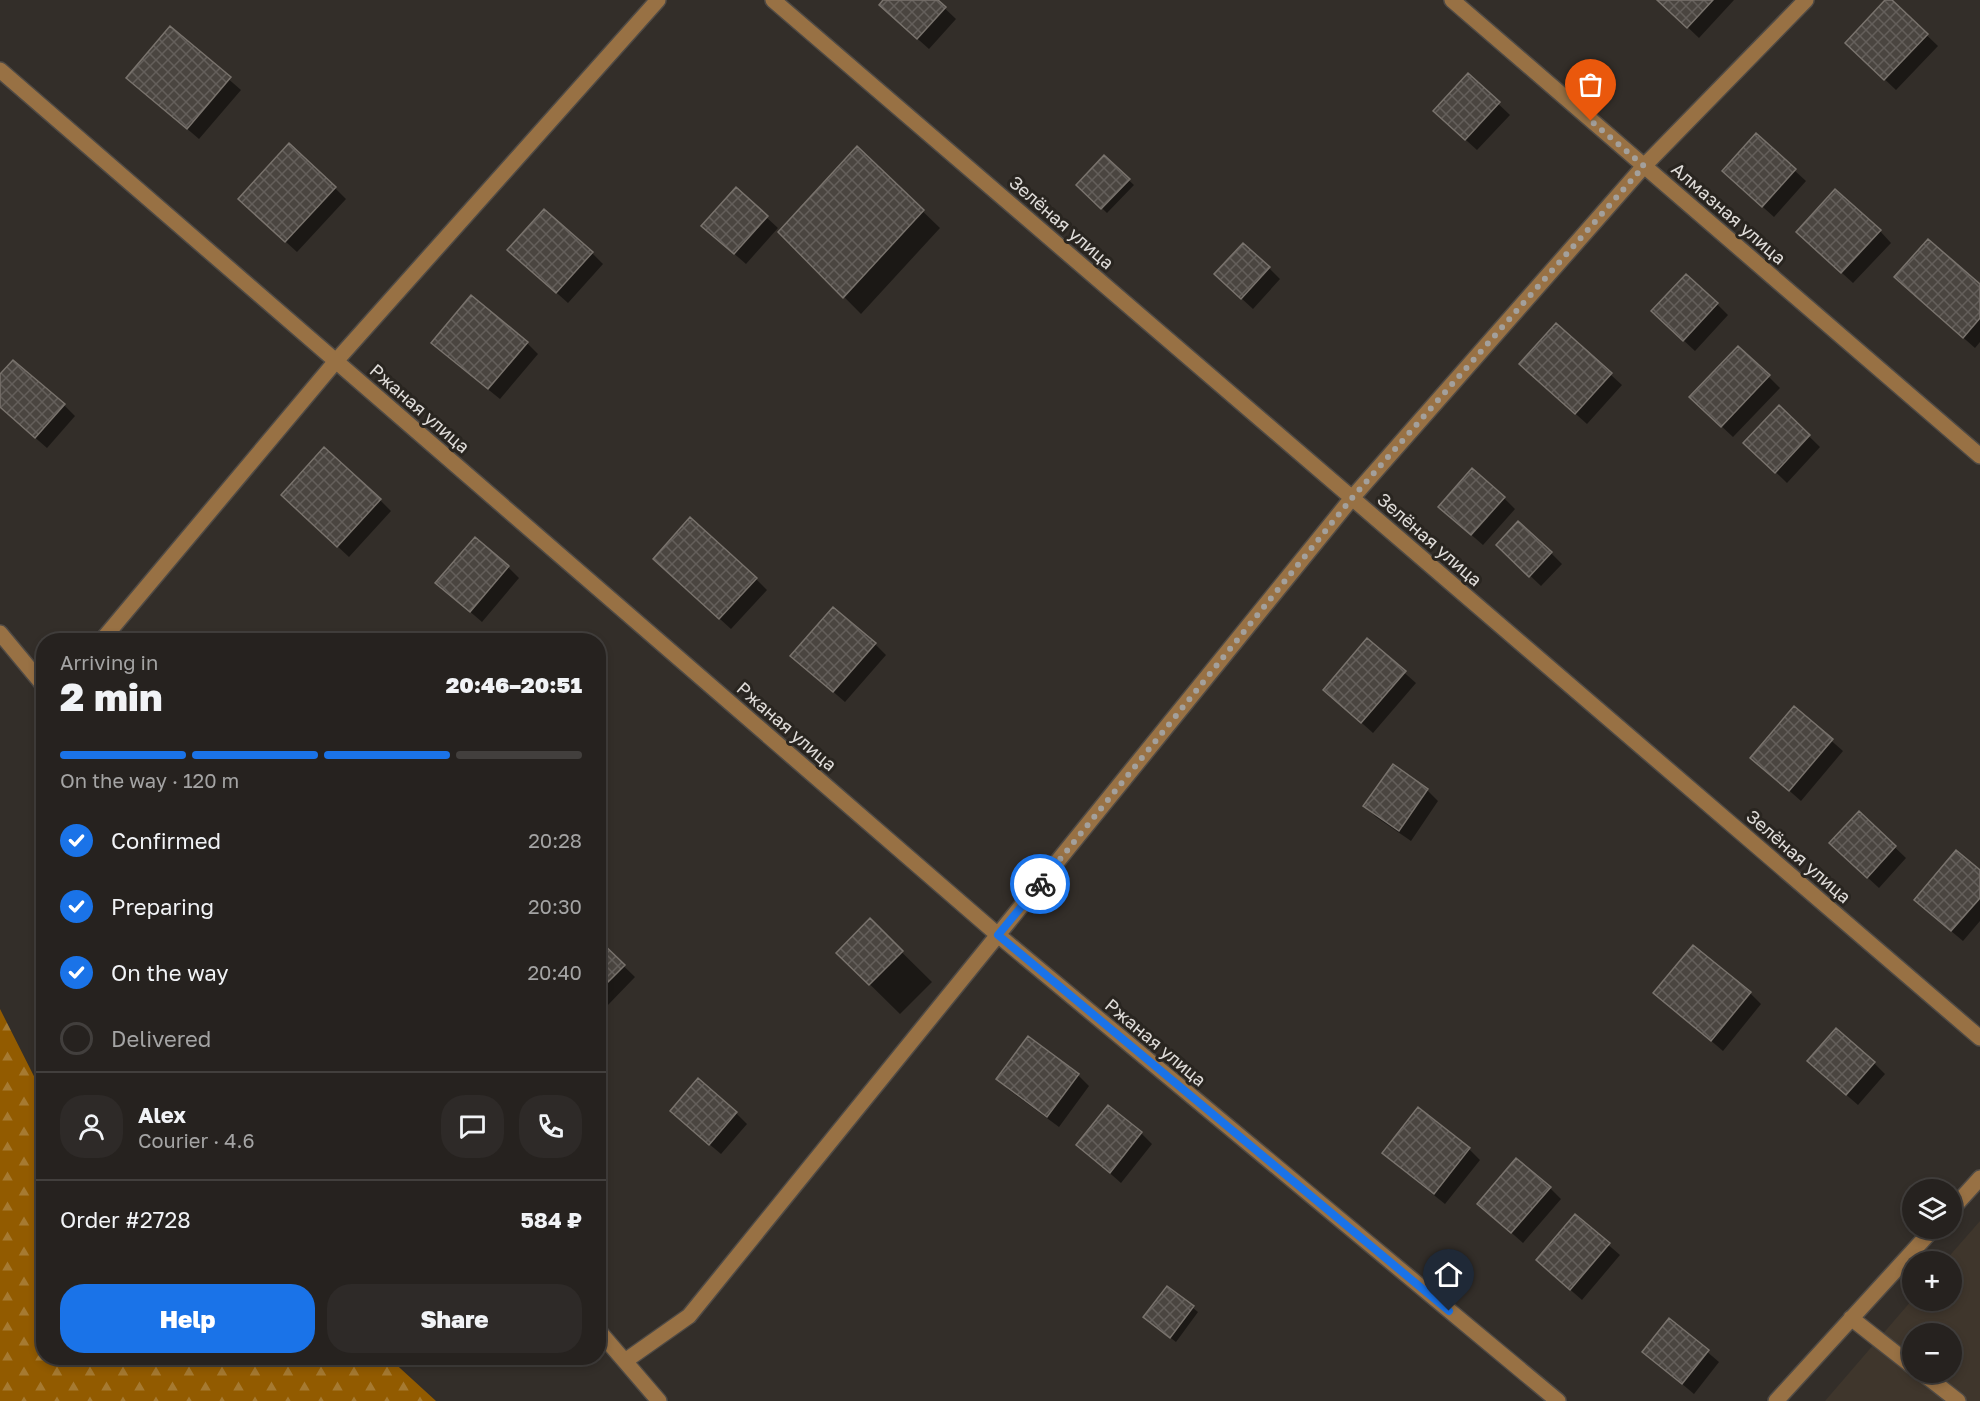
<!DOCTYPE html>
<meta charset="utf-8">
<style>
body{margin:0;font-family:"Golos Text",sans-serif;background:#2e2a28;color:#f1f3f6;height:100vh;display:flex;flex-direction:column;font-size:22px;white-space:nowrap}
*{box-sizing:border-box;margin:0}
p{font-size:20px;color:#a4a4a4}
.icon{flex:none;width:33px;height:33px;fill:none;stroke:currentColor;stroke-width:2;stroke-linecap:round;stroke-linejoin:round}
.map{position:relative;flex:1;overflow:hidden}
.sheet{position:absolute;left:36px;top:633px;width:570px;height:732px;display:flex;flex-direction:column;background:#26221f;border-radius:24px;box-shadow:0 3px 9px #0003,0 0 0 2px #423f3d}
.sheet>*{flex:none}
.fabs{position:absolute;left:1902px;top:1179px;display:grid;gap:12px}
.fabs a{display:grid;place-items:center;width:60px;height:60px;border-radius:50%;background:#26221f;box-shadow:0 3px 9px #0003,0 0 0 2px #423f3d;font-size:30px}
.pin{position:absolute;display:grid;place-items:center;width:51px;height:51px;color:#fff;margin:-62px -26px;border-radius:50% 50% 50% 0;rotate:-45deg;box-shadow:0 0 6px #0007}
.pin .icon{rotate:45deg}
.courier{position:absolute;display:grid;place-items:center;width:60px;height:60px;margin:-30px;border:4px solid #1a73e8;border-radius:50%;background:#fff;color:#222;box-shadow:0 2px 8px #0007}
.overview em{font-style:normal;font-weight:800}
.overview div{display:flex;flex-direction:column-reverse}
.overview{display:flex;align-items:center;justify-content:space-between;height:102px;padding:0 24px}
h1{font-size:39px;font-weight:800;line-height:45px}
.bar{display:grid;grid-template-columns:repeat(4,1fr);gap:9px 6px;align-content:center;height:72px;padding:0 24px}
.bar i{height:8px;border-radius:4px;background:#423f3d}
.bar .current{background:#1a73e8}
.bar p{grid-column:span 4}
.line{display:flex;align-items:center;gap:15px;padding:0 24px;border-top:2px solid #423f3d}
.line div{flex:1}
.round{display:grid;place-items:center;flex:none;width:63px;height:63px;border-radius:24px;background:#2e2a28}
ol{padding:0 24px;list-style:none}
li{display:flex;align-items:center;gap:18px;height:66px}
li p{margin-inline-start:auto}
li .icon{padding:6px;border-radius:50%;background:#1a73e8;color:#fff;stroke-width:4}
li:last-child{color:#a4a4a4}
li i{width:33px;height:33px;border:3px solid #423f3d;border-radius:50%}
.button{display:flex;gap:12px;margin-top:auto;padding:12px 24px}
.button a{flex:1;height:69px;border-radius:24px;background:#1a73e8;color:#fff;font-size:24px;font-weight:800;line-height:69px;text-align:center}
.button a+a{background:#2e2a28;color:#f1f3f6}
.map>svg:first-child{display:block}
</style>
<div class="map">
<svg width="1980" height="1401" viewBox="0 0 1980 1401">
<defs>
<pattern id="forest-firs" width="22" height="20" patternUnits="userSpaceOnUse" patternTransform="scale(1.5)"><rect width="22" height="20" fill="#925b00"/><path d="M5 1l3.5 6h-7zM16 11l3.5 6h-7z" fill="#a67a31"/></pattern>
<pattern id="building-cross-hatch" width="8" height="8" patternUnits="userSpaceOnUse" patternTransform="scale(1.5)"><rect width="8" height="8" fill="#4a4540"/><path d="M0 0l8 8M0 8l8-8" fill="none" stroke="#645f5b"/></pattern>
</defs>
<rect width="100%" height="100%" fill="#332e29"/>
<path fill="#3f362c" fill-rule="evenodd" d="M1980,1221v180h-155l87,-101h40v-38l-7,-1zM1912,1334h40v38h-40z"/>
<path fill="url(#forest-firs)" d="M0,1009l43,85 1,264h345l47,43h-436z"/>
<path fill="#0007" d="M885,0h51l20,19 -27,30 -37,-33z
M1659,0h75l-35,38z
M1887,0h3l48,46 -42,44 -38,-36z
M170,28l71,62 -42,49 -71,-61z
M1468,75l42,40 -33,35 -31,-28z
M1756,135l50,46 -32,36 -39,-35z
M857,148l83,80 -79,86 -81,-82z
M1104,157l30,28 -27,28 -29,-28z
M335,188l11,11 -49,53 -46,-42z
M736,189l42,39 -32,36 -31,-27z
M1880,231l11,12 -38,40 -44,-40z
M592,253l11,11 -35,39 -47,-42z
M1269,268l11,11 -27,30 -26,-24z
M1980,286v56l-5,6 -68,-60z
M1717,304l11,11 -33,36 -31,-29z
M1556,325l66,60 -35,39 -55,-49z
M527,343l11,11 -38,45 -56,-45z
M0,377l64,28 11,11 -28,32 -47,-41z
M1769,377l11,11 -47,49 -31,-29z
M1779,407l41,40 -33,36 -30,-29z
M1504,498l11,11 -32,36 -31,-27z
M380,500l11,11 -42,46 -55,-51z
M1551,553l11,11 -21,22 -32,-30z
M508,567l11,11 -37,44 -45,-39z
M666,570l90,9 11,11 -36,39z
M1367,640l49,43 -43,50 -48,-43z
M875,644l11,11 -41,47 -53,-46z
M1794,708l49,43 -42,50 -49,-43z
M1393,766l34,24 11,11 -27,40 -35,-24 -11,-11z
M1859,813l47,45 -27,30 -37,-34z
M1980,872v49l-17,20 -36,-30z
M870,921l62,61 -32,32 -62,-61z
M598,941l37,36 -28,29 -9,-8z
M1655,993h95l11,11 -38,47z
M1874,1063l11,11 -27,31 -38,-33z
M1078,1075l11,11 -30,41 -50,-37 -11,-11z
M736,1113l11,11 -26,30 -38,-32z
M1141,1133l11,11 -31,39 -43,-38z
M1469,1149l11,11 -35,44 -50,-40 -11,-11z
M1550,1188l11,11 -38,44 -44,-39z
M1575,1216l45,39 -38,45 -33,-29z
M1168,1288l30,24 -22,30 -26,-20z
M1670,1320l49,42 -25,32 -50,-42z"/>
<path fill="url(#building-cross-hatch)" stroke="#79736d" stroke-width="1.5" d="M883,0h55l8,7 -29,32 -38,-34z
M1657,0h56l-26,28z
M1885,0h7l36,34 -44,46 -39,-37z
M170,26l61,51 -44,52 -61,-51z
M1468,73l32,29 -35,38 -32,-29z
M1756,133l40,36 -34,38 -40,-36z
M289,143l47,44 -51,55 -47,-43z
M857,146l67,64 -81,88 -65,-66z
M1104,155l26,24 -29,30 -25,-24z
M736,187l32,29 -34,38 -33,-28z
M1835,189l46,41 -40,43 -45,-41z
M544,209l49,43 -37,41 -49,-43z
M1928,239l52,45v34l-17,20 -69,-61z
M1243,243l27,24 -29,32 -27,-25z
M1686,274l32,29 -35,38 -32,-30z
M471,295l57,47 -40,47 -57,-46z
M1556,323l56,50 -37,41 -56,-50z
M1738,346l32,29 -49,52 -32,-30z
M13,360l52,44 -30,34 -35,-31v-33z
M1779,405l31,30 -35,38 -32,-30z
M324,447l57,52 -44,48 -56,-52z
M1472,468l33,29 -34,38 -33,-28z
M690,517l67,61 -38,41 -66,-60z
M1518,521l34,31 -23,25 -33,-32z
M475,537l34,29 -39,46 -35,-29z
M833,607l43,36 -43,49 -43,-36z
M1367,638l39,33 -45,52 -38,-33z
M1794,706l39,33 -44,52 -39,-33z
M1393,764l35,25 -29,42 -36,-25z
M1859,811l37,35 -29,32 -38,-35z
M1956,850l24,20v28l-29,33 -37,-31z
M870,918l33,33 -34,34 -33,-32z
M598,939l27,26 -27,27z
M1693,945l58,47 -40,49 -58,-48z
M1836,1028l39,34 -29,33 -39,-34z
M1028,1036l51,38 -32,43 -51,-38z
M698,1078l39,34 -28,33 -39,-34z
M1108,1105l34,27 -32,41 -34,-28z
M1418,1107l52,41 -36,46 -52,-41z
M1516,1158l35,29 -40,46 -34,-29z
M1575,1214l35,29 -40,47 -34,-30z
M1167,1286l27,20 -24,32 -27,-21z
M1669,1318l40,32 -27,34 -40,-32z"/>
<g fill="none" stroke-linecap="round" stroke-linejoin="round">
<defs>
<path id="minor" d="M773,0l1207,1038
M1452,0l528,456
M0,70l998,865 560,466
M0,633l44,53
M102,640l234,-279 322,-361
M1952,1209l28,-31
M1851,1318l61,48
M598,1330l61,71
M625,1361l64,-45 663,-818 292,-332 162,-166
M1921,1372l37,29
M1776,1401l158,-173"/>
</defs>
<use href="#minor" stroke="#4f4a45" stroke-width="18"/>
<use href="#minor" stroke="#987144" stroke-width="15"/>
</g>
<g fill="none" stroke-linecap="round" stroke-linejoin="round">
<path stroke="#a3a09c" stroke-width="6" stroke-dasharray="0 10.8" d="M1040,884l312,-386 292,-332 -53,-45"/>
<path stroke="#1a73e8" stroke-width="8" d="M1040,884l-42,51 451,376"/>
</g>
<g text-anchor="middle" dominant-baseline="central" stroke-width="6" stroke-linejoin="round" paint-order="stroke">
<g font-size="18" fill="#e0ddda" stroke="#292520">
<text transform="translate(1729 213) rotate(41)">Алмазная улица</text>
<text transform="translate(1062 222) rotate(41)">Зелёная улица</text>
<text transform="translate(420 408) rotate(41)">Ржаная улица</text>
<text transform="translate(1430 539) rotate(41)">Зелёная улица</text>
<text transform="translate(787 726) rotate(41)">Ржаная улица</text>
<text transform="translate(1799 856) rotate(41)">Зелёная улица</text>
<text transform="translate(1156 1042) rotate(40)">Ржаная улица</text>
</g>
</g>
</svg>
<div class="fabs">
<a><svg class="icon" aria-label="layers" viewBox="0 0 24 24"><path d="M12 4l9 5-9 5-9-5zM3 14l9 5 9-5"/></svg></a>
<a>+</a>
<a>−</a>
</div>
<div class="pin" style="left:1591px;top:121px;background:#ea580c"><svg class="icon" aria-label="bag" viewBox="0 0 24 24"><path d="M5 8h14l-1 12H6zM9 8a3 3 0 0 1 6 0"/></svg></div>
<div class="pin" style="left:1449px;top:1311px;background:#1f2937"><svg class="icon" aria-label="home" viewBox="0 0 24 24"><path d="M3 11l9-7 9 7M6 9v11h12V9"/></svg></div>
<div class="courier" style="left:1040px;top:884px"><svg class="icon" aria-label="bike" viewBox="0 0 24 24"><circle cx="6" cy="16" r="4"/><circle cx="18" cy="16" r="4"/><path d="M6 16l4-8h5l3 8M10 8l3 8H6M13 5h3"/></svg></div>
<section class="sheet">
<div class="overview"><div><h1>2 min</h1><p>Arriving in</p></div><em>20:46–20:51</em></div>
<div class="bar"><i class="current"></i><i class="current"></i><i class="current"></i><i></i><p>On the way · 120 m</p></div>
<ol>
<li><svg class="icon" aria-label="check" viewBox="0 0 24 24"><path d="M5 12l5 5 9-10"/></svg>Confirmed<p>20:28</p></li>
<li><svg class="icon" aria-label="check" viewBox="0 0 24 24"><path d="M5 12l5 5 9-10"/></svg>Preparing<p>20:30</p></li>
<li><svg class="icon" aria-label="check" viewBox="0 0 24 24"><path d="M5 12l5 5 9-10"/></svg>On the way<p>20:40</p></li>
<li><i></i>Delivered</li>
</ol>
<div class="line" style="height:108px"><a class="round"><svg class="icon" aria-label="person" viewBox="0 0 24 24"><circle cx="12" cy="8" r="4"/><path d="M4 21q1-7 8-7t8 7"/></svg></a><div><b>Alex</b><p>Courier · 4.6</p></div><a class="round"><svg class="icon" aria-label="chat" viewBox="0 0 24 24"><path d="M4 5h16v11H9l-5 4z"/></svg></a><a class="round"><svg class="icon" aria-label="phone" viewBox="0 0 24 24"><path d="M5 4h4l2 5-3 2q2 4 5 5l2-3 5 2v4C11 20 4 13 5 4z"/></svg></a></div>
<div class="line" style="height:78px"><div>Order #2728</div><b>584 ₽</b></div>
<div class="button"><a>Help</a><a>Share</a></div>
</section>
</div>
